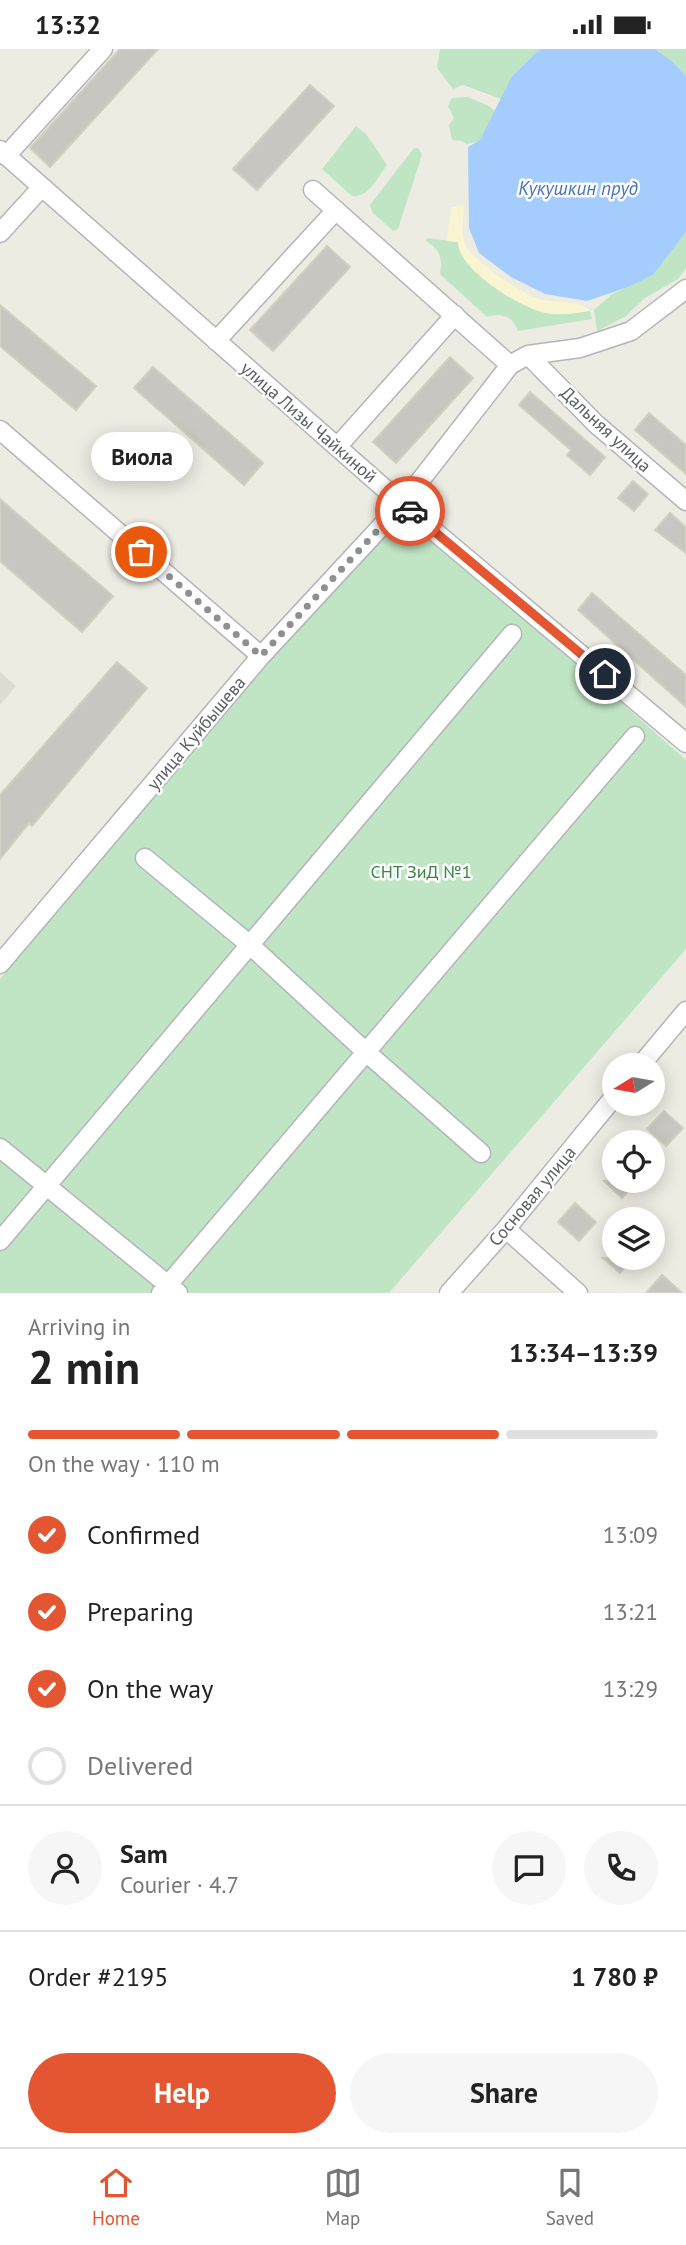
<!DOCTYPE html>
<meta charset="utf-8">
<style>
body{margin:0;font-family:"PT Sans",sans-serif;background:#f6f6f6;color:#222;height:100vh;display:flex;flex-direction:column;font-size:26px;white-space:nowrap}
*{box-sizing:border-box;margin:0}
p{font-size:23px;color:#767676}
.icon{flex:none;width:38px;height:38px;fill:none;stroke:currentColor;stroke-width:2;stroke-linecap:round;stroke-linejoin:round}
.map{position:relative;height:1244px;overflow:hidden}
.panel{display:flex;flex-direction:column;background:#fff;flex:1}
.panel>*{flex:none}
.needle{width:46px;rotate:259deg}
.buttons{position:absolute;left:602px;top:1004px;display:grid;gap:14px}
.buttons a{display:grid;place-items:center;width:63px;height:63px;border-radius:50%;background:#fff;box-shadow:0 4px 18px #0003;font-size:35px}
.pin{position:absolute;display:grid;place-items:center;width:60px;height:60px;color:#fff;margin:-30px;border:4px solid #fff;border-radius:50%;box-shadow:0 2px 7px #0007}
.courier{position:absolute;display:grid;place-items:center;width:70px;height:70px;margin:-35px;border:5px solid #e45532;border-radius:50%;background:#fff;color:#222;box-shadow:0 2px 9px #0007}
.bubble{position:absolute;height:49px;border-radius:24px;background:#fff;box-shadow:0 4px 18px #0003;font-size:23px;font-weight:600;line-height:49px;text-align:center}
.overview em{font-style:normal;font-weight:600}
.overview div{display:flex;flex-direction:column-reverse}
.overview{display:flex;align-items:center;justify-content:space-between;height:119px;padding:0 28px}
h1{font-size:46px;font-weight:600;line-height:52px}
.bar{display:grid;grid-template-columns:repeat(4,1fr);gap:10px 7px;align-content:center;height:84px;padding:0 28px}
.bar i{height:9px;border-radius:5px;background:#e0e0e0}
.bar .current{background:#e45532}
.bar p{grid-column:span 4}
.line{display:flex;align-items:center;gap:18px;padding:0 28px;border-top:2px solid #e0e0e0}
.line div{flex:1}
.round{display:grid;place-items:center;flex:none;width:74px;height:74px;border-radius:37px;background:#f6f6f6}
ol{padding:0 28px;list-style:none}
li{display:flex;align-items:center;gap:21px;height:77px}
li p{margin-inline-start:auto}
li .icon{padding:7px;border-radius:50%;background:#e45532;color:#fff;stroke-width:4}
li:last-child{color:#767676}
li i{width:38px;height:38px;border:4px solid #e0e0e0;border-radius:50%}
.button{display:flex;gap:14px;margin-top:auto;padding:14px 28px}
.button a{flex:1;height:80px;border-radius:42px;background:#e45532;color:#fff;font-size:28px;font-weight:600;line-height:80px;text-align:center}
.button a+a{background:#f6f6f6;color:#222}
.status{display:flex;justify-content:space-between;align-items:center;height:49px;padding:0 35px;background:#fff;direction:ltr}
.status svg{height:19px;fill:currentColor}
.tabs{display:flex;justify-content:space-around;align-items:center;height:98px;border-top:2px solid #e0e0e0;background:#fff;font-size:19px;color:#767676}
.tabs a{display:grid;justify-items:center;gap:4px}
.tabs .current{color:#e45532}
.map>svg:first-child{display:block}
</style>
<div class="status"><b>13:32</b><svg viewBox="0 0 49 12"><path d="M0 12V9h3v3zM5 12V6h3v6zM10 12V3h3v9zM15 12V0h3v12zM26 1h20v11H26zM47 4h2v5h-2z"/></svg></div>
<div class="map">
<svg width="686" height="1244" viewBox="0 0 686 1244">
<rect width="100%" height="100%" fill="#edece3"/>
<path fill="#dddcd1" d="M0,623l16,14 -16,19z"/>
<path fill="#c0e5c4" d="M440,0h100l-28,27 -11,23 -38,-14 -10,4 -16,-21z
M655,0h31v27l-13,-14z
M468,48l21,9 6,5 -15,30 -13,3 -5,-3 -10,-1 -3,-15 5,-7 -6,-12 4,-8z
M356,77l10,8 21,31c-9,12 -18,33 -35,31l-30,-27z
M414,99l5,1 3,6 -24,74 -5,2 -21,-19 -2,-7z
M686,183v36l-8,11 -33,19 -19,18 -29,15 -3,-21 18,-16 41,-19z
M427,189l31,4c9,12 18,29 30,40 27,25 65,34 102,29l2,8 -74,12c-5,-15 -17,-19 -31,-14l-47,-43c3,-15 0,-25 -14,-33z
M401,458l285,253v189l-297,344h-389v-314z"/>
<path fill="#f9f5d2" d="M464,157c-1,11 -3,28 1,38 6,16 61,53 78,56 15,3 36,0 47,11 -14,2 -30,5 -44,2 -24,-4 -89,-44 -88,-71l-11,-1 4,-34z"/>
<path fill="#a4ccfd" d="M540,0h115l18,13 13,14v156l-33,43 -25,12 -41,14 -42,-7 -34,-17 -32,-24 -10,-25 -1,-81 12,-7 32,-64z"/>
<path fill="#c8c6c0" stroke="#d2cfc1" stroke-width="2" d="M120,0h38l-108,118 -20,-19z
M310,36l24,21 -77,84 -24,-21z
M327,197l23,21 -77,84 -23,-21z
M0,256l96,81 -20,24 -76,-64z
M450,308l23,21 -77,85 -23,-21z
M153,318l110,96 -19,22 -110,-97z
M530,343l75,65 -15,18 -23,-20 4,-5 -52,-45z
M649,364l37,32v29l-51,-44z
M633,432l15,13 -14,17 -16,-13z
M0,450l113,97 -31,36 -82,-71z
M670,464l16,14v26l-31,-23z
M592,544l94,82v32l-108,-97z
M117,613l30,26 -115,138 -3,-3 -29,36v-64z
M664,1062l19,17 -17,18 -19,-17z
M604,1132h33l-15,17z
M575,1154l21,19 -17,19 -21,-19z
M603,1209h30l-13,15z
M662,1226l20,18h-36z"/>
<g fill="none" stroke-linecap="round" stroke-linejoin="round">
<defs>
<path id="minor" d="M0,101l402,354 284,239
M6,107l97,-107
M313,141l197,175
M0,184l41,-45
M216,292l120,-131
M528,306l68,69 90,77
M0,381l261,226
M337,398l118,-132
M145,809l105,87 116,107 115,101
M0,915l261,-308 141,-152 108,-139 18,-10 52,-7 51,-17 55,-42
M640,1017l46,-55
M0,1099l178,145
M506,1180l72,64
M0,1192l512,-607
M161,1244l474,-557
M449,1244l57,-64 108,-132"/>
</defs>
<use href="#minor" stroke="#b4b5ba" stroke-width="21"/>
<use href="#minor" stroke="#fff" stroke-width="18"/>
</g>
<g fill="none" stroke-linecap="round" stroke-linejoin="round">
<path stroke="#8e9090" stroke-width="7" stroke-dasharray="0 12.6" d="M141,503l120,104 141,-152 8,7"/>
<path stroke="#e45532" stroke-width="9" d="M410,462l195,163"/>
</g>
<g text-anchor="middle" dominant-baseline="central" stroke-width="5" stroke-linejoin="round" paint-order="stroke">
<g font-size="18" fill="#5b5e63" stroke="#fff">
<text transform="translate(309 373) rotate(41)">улица Лизы Чайкиной</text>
<text transform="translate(606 380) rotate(43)">Дальняя улица</text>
<text transform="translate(196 684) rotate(-50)">улица Куйбышева</text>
<text transform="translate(532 1147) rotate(-50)">Сосновая улица</text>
</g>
<g font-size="18" fill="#388644" stroke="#fff">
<text x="421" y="822">СНТ ЗиД №1</text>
</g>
<g font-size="19" font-style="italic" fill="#4774c0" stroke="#fff">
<text x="578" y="139">Кукушкин пруд</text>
</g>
</g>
</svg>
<div class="buttons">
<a><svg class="needle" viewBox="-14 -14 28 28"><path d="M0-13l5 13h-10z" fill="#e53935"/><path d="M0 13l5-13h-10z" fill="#767676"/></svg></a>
<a><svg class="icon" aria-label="locate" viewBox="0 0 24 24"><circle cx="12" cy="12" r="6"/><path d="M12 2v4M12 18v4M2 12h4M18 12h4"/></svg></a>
<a><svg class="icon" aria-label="layers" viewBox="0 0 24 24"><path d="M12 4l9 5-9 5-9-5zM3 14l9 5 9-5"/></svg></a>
</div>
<div class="pin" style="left:141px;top:503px;background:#ea580c"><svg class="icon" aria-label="bag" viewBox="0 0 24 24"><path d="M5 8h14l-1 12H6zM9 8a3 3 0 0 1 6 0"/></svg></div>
<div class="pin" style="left:605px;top:625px;background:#1f2937"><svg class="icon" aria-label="home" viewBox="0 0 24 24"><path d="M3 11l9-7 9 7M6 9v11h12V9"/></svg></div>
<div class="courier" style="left:410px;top:462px"><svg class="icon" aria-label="car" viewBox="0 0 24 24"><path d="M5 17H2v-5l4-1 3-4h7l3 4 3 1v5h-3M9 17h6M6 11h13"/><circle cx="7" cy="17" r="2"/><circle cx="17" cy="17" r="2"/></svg></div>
<div class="bubble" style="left:91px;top:383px;width:102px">Виола</div>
</div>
<section class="panel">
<div class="overview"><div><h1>2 min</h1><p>Arriving in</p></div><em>13:34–13:39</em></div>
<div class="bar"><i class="current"></i><i class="current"></i><i class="current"></i><i></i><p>On the way · 110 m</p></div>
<ol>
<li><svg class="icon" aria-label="check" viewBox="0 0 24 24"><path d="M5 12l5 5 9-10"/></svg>Confirmed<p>13:09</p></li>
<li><svg class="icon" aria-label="check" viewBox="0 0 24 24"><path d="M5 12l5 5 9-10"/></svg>Preparing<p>13:21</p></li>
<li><svg class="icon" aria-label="check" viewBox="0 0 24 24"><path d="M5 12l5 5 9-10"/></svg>On the way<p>13:29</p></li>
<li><i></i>Delivered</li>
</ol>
<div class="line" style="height:126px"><a class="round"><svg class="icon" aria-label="person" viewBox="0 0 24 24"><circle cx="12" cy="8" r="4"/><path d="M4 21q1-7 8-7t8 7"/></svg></a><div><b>Sam</b><p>Courier · 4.7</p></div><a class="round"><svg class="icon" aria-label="chat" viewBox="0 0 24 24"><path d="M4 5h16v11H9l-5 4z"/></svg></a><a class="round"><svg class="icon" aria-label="phone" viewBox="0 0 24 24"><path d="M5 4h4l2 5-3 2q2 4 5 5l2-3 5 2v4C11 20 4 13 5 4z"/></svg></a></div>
<div class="line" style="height:91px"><div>Order #2195</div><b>1 780 ₽</b></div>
<div class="button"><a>Help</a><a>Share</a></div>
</section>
<nav class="tabs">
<a class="current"><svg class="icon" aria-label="home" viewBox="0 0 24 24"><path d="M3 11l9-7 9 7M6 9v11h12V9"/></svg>Home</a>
<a><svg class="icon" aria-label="map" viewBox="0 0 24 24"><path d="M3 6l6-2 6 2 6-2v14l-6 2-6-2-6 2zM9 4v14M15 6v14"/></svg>Map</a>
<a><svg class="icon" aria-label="saved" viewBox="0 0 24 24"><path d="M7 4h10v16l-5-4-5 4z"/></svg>Saved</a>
</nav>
